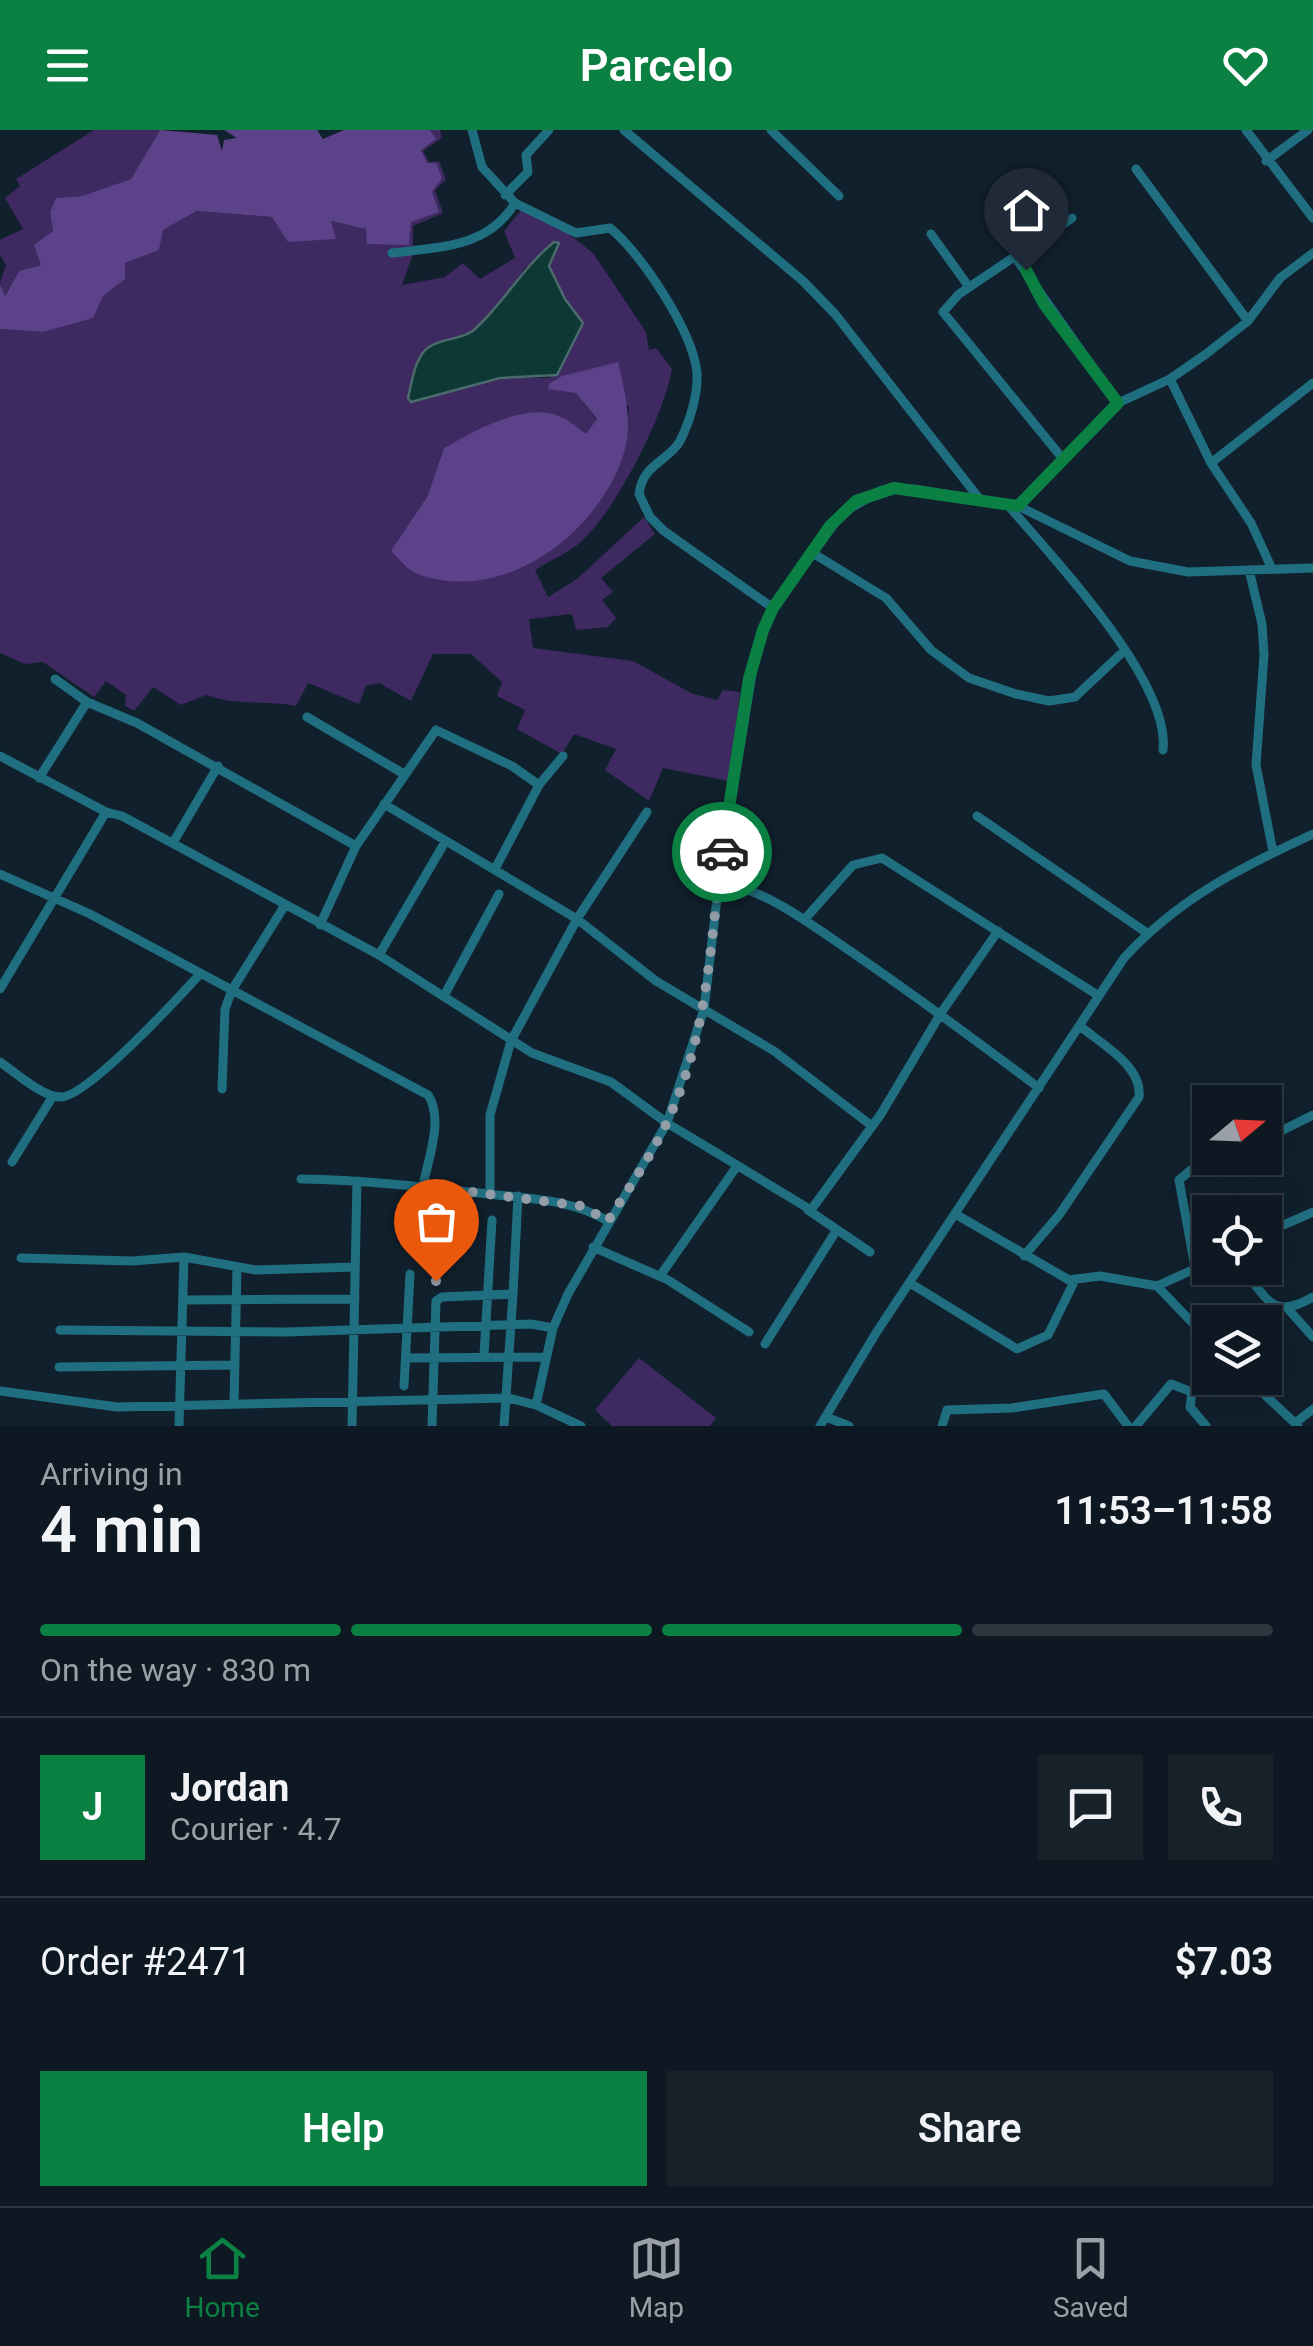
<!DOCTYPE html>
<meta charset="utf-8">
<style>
body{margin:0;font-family:Roboto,sans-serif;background:#16212a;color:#f1f3f6;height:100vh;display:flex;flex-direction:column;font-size:38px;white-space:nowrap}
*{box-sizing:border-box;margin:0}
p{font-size:32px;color:#9aa0a5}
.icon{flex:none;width:55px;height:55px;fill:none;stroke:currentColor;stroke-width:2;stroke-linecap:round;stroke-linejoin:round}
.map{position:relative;height:1296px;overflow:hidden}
.panel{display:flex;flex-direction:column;background:#0d1822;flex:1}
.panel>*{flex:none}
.needle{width:65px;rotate:71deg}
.tools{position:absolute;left:1192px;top:955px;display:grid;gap:20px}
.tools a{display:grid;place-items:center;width:90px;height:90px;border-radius:0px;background:#0d1822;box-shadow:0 10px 40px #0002,0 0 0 2px #2d3740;font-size:50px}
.pin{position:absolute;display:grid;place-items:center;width:85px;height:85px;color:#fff;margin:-102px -42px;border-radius:50% 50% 50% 0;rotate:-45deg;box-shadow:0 0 10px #0007}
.pin .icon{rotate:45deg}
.courier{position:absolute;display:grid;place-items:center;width:100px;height:100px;margin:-50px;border:8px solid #0b8043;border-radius:50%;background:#fff;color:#222;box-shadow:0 2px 12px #0007}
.overview em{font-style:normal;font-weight:600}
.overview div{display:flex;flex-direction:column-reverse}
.overview{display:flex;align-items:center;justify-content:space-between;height:170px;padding:0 40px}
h1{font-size:65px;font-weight:600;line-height:75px}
.bar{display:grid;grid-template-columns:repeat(4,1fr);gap:15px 10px;align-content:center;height:120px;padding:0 40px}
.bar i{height:12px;border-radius:8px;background:#2d3740}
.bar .on{background:#0b8043}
.bar p{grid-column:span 4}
.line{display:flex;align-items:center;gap:25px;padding:0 40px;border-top:2px solid #2d3740}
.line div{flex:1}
.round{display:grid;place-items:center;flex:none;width:105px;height:105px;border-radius:0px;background:#16212a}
.action{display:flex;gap:20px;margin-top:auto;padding:20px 40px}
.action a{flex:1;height:115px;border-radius:0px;background:#0b8043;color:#fff;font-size:40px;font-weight:600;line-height:115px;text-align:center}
.action a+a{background:#16212a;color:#f1f3f6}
header{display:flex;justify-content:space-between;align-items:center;height:130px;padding:0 40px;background:#0b8043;color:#fff;font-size:45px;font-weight:600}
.menu{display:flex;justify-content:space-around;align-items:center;height:140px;border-top:2px solid #2d3740;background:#0d1822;font-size:28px;color:#9aa0a5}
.menu a{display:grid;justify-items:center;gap:5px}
.menu .on{color:#0b8043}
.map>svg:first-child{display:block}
</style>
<header><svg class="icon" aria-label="menu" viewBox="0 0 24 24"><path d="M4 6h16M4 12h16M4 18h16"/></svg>Parcelo<svg class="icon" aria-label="heart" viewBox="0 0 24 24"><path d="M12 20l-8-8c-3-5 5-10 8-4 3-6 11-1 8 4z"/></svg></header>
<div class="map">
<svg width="1313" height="1296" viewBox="0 0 1313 1296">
<rect width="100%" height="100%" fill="#11202d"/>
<path fill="#3e2960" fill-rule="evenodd" d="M94,0h66l-29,49 -49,17 -26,2 -6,14 3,19 -12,34 -22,6 -15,26 -4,-15 6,-17 -6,-10v-15l23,-11 -18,-31 15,-12 -4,-7z
M430,0h10l2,8 -19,13 6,11 10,-1 7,19 -11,10 8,23 -30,13v28l-11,31 43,-8 18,-14 17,16 35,-21 -11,-27 18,-22 31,13 40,31 53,79 3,18 7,-2 16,21c-8,47 -55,139 -90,172 -13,12 -33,20 -47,29l13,27 29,-18 67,-62 11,17 -54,44 12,14 -11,8 14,18 -8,9 -32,3 -4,-16 -43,5 4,29 100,13 60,33 24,6 6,-10 17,2 -11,89 -66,-13 -14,33 -44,-31 11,-21 -42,-15 -12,20 -45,-25 8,-19 -28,-14 5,-14 -31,-28h-38l-22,47 -32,-18 -13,3 -7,18 -51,-21 -12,23c-31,-6 -60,0 -90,-11l-25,10 -28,-18 -19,24 -9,-5 1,-11 -20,-14 -12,16 -51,-35 -18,2 -25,-11v-324l43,3 82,-53 -1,-16 35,-13 3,-20 35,-19 76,6 63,22 -6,-18 37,8 44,-7 21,-30 -11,-43 15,-10zM558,113l-9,23 16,33 18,24 -34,55h-48l-90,24 47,-64 15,-7 36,-35 15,-27zM576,263l53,13 -5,47 -32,57 -201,42 36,-55 17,-49 116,-32 26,19 11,-15z
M639,1228l77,60 -6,8h-98l-17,-16z"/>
<path fill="#5c4288" d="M160,0l57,5 5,16 2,-11 13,-2 -13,-8h93l6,9 21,-9h86l6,9 -15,11 6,13h9l6,15 -10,14 7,20 -28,10 -2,23 -42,-1 -1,-15 -35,-8 5,18 -48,3 -16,-25 -75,-6 -34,19 -4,20 -34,13v16l-22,17 -10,22 -50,14 -43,-3v-45l5,12 14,-25 22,-6 -7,-20 19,-14 -3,-19 6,-14 26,-2 49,-17z
M618,232c7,30 15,60 6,91 -25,80 -119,151 -204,122 -11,-3 -21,-16 -29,-24l36,-54 17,-49c30,-17 80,-46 115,-32 10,3 19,13 27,18l11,-15 -21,-26 -28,-4 1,-5 13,-8z"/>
<path fill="#0e3835" stroke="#4a6a6b" stroke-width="2.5" d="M554,112l5,1 -10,23 16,33 18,24 -26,52 -57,3 -89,24 -3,-4c4,-16 7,-42 21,-51 13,-9 33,-7 45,-17 30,-27 48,-62 80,-88z"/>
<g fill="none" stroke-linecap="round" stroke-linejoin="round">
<path stroke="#206f81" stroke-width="9" d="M472,0l10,37 33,36 61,30 34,-5c32,26 83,104 87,145 1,22 -7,48 -17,68 -12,21 -37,22 -41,53l11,23 14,14 109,77
M624,0l179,151 32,33 143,183
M771,0l68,66
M1246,0l67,88
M1266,31l42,-31
M1136,39l112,152
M505,65l23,-23 -2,-17 23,-25
M931,104l38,53
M392,123c47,-6 96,-5 123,-50
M1015,127l103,146
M1170,249l41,84 40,60 21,46
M1063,329l-120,-147 16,-18 113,-76
M1211,333l102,-80
M1007,374c45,53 164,177 156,246
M1018,376l100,-103 52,-24 36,-25 42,-33 32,-43 33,-25
M811,422l75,46 45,52 38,28 47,16 33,7 26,-4 50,-47
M1249,440l13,54 2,31 -8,110 17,87
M55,549l32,23 50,21 219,123
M307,587l97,57
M0,626l106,56
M39,648l48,-76
M384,674l193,115 79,62 118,70 98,75
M977,686l170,117
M174,711l44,-75
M495,739l44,-84 24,-29
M0,744l90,40 338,181c16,24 0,64 -5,91
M719,751c51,11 91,43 134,72 64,44 125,89 186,135
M804,790l49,-55 29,-7 217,138
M320,795l36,-79 80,-116 76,36 27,19
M379,825l66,-113
M0,859l106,-177 16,4 257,139 153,98 79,29 56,41 144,87 70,-96 60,-101 57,-82
M445,864l54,-100
M0,932c15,10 42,35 61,35 26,0 118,-100 139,-123
M222,959l3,-80 7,-19 53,-85
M1265,1009l48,-24
M12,1032l41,-66
M301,1049c63,1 124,8 187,15 42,5 82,5 120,27
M490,1064v-79l21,-74 66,-122 70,-107
M808,1080l62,42
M957,1085l112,65 31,-4 57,10 53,55
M1265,1103l48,-21
M593,1117l75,33 81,52
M1024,1126l35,-41 80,-118c4,-31 -38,-53 -59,-71
M21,1128l111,3 52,-4 72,13 99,-3
M1195,1137l-16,-87 12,-10 34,-12
M1242,1138c26,31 30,53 71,29
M660,1146l77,-110
M436,1151l5,-93
M910,1153l107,66 31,-14 26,-53
M1157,1156l53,-24
M513,1164l5,-98
M183,1170l172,-1
M1289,1180l24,27
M60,1200l227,2 244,-8 22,4
M765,1214l71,-113
M484,1225l8,-135
M406,1228l140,-1
M59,1237l176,-2
M1247,1248l51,48
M404,1256l6,-112
M0,1261l117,16 392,-9 27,7 45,21
M1192,1262l-2,15 16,19
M234,1273l3,-136
M536,1275l17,-77 15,-34 99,-171 37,-114 18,-153 34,-206 17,-42 69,-95 40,-23 32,-1 104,17 112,55 58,11 125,-4
M826,1287l23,9
M1295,1293l18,-14
M179,1296l5,-169
M352,1296l5,-245
M432,1296l4,-125 6,-4 71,-3 -9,132
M820,1296l56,-93 248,-375c54,-59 117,-91 189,-124
M942,1296l5,-16 65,-2 92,-14 24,32
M1136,1296l35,-42 21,8 24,-14"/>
</g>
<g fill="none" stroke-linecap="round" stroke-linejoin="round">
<path stroke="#929da7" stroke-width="10" stroke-dasharray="0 18" d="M436,1151l4,-93 142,18 26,15c20,-32 43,-64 59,-99 41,-86 43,-177 55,-270"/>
<path stroke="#0b8043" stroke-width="12" d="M722,722l27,-173 14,-49 10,-22 57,-82 26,-25 38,-13 124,18 100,-103 -74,-99 -18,-34"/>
</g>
</svg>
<div class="tools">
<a><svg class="needle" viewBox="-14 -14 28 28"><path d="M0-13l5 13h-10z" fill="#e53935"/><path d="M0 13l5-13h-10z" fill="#9aa0a5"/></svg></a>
<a><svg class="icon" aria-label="locate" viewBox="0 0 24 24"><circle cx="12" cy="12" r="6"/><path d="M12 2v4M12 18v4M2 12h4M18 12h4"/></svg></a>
<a><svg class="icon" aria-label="layers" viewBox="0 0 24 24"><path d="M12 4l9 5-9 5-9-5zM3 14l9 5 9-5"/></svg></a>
</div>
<div class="pin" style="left:436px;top:1151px;background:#ea580c"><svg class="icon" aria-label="bag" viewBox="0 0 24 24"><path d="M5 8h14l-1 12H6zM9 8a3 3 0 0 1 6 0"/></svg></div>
<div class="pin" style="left:1026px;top:140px;background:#1f2937"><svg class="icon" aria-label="home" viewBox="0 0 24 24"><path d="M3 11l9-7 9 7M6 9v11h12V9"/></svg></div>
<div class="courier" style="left:722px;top:722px"><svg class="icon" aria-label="car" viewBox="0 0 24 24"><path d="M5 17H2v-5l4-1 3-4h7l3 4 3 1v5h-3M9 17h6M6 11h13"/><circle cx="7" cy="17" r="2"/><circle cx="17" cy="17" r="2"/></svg></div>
</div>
<section class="panel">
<div class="overview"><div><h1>4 min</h1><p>Arriving in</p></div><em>11:53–11:58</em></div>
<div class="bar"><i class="on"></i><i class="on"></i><i class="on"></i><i></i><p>On the way · 830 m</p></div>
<div class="line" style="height:180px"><b class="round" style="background:#0b8043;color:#fff">J</b><div><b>Jordan</b><p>Courier · 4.7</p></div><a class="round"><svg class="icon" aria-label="chat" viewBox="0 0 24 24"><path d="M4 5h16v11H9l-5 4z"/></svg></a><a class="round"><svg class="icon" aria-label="phone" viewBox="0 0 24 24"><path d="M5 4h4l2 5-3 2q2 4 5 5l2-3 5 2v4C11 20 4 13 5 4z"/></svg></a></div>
<div class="line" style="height:130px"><div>Order #2471</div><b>$7.03</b></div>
<div class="action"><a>Help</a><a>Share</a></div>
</section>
<nav class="menu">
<a class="on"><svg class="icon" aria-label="home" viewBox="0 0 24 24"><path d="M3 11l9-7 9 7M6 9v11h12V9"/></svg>Home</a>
<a><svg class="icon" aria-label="map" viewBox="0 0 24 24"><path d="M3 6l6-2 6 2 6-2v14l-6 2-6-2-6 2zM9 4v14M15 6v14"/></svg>Map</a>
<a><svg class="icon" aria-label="saved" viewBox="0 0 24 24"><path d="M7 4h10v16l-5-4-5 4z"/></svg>Saved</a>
</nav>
